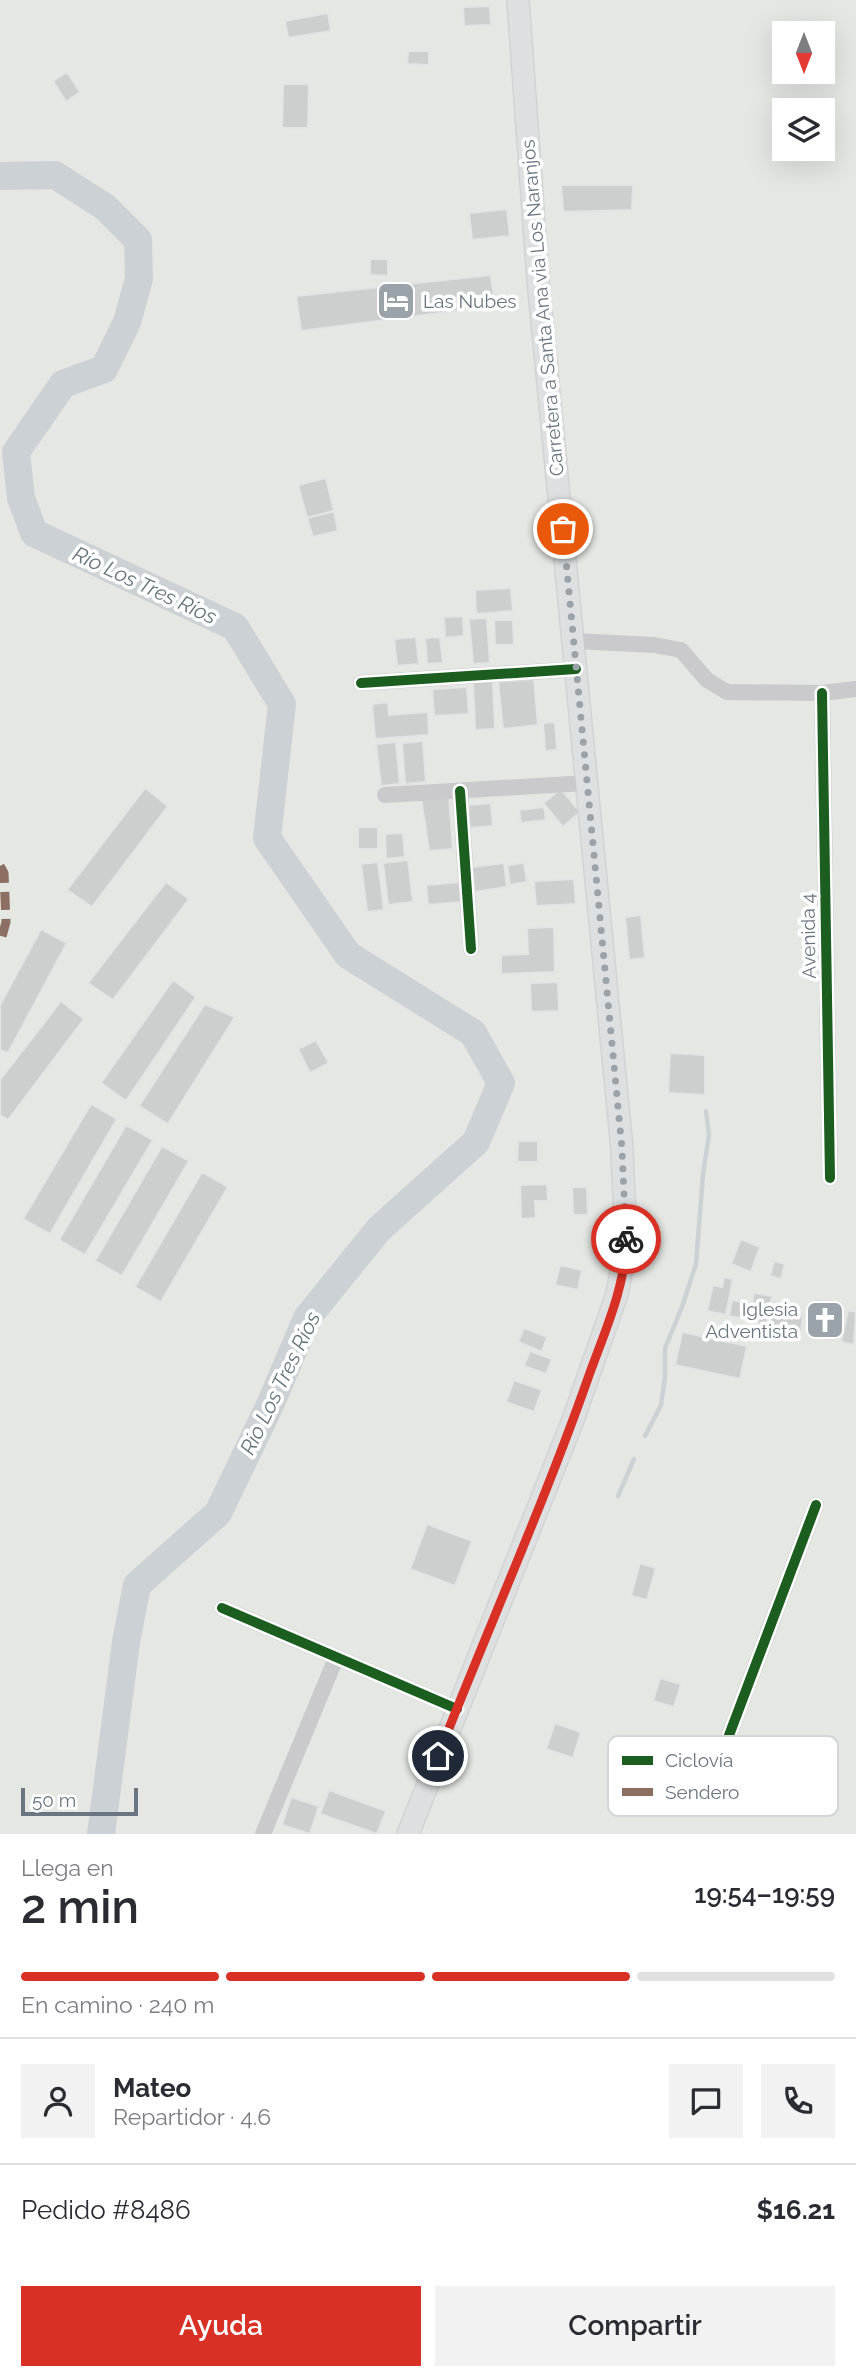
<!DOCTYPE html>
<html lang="es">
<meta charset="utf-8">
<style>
body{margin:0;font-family:Raleway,sans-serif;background:#f2f2f3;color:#2b2b33;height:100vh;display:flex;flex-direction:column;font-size:26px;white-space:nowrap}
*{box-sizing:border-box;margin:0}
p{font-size:23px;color:#7c7c81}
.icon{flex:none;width:38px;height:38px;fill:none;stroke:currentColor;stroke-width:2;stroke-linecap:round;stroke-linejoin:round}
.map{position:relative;height:1834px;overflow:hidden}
.details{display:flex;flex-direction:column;background:#fff;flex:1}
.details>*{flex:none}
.needle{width:46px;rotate:180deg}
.tools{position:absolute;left:772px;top:21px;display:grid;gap:14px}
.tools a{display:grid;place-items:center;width:63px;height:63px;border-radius:0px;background:#fff;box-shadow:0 7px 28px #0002;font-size:35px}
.scale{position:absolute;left:21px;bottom:18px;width:117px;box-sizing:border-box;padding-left:7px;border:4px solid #697581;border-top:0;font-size:19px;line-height:24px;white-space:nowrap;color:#697581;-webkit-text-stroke:5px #fff;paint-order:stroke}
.pin{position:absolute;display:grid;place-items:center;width:60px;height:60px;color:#fff;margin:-30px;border:4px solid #fff;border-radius:50%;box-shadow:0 2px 7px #0007}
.courier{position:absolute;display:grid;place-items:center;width:70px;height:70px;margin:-35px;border:5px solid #d93025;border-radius:50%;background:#fff;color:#222;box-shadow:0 2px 9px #0007}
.headline em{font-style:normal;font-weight:600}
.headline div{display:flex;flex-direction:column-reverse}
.headline{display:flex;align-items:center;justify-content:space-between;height:119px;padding:0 21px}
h1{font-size:46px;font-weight:600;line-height:52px}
.bar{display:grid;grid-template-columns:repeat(4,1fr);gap:10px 7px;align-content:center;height:84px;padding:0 21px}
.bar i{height:9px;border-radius:5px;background:#e1e1e2}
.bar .active{background:#d93025}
.bar p{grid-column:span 4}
.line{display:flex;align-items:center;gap:18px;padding:0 21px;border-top:2px solid #e1e1e2}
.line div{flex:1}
.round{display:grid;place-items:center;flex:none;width:74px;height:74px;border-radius:0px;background:#f2f2f3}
.button{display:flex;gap:14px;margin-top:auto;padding:14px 21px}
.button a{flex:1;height:80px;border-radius:0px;background:#d93025;color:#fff;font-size:28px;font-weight:600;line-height:80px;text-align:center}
.button a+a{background:#f2f2f3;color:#2b2b33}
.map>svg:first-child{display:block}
</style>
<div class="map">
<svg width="856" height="1834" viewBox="0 0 856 1834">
<rect width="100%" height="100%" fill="#f5f5f5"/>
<path fill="#e4e7e2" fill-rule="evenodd" d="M0,0h856v1834h-856zM784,33h38v39h-38zM784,110h38v39h-38z"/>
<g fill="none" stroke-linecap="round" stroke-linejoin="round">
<path stroke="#ccd1d5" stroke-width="4.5" d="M645,1436l16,-31 4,-28v-29l17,-41 14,-43 7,-90 6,-39 -3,-24
M618,1496l16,-37"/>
<path stroke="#ccd1d5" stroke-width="28" d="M0,176l55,-1 50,32 33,33 1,39 -12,43 -23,47 -41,15 -47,68 5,46 13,35 201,94 47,77 -15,134 81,117 125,78 28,50 -25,59 -97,87 -72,89 -37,87 -52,108 -81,72 -11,57 -25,192"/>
</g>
<path fill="#cdcece" stroke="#e4e4e4" stroke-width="2" d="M490,6l1,19 -27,1 -1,-19z
M328,13l3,18 -43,7 -3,-17z
M408,51h21v14l-22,-1z
M67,72l13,20 -14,10 -13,-21z
M283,84h26l-1,44h-26z
M561,185h72l-1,25 -69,2z
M507,209l3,27 -38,4 -3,-27z
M370,259h18v17l-18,-1z
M491,275l4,31 -194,25 -5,-35z
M326,478l8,33 -27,7 -9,-33z
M334,511l4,20 -25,6 -6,-19z
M511,588l2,23 -37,3 -1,-24z
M463,616l1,20 -19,2 -1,-21z
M487,618l3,45 -17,1 -4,-45z
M494,620h19l1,25h-19z
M416,637l3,27 -22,2 -3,-27z
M440,637l3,26 -16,1 -2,-26z
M534,679l4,46 -35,4 -5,-47z
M493,681l2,48 -20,1 -2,-48z
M467,687l2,27 -35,2 -2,-27z
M388,702l1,13 39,-3 1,23 -54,4 -3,-35z
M555,722l2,28 -12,1 -2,-28z
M423,741l3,41 -21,2 -3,-41z
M396,742l4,42 -19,2 -5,-42z
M145,788l23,18 -76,101 -25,-17z
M561,789l19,23 -17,15 -20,-24z
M449,796l4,53 -24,2 -8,-53z
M491,803l2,23 -23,2 -2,-23z
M544,807l2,13 -25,3 -2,-13z
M358,827h20v22h-20z
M403,833l2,24 -19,2 -1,-25z
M408,860l5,42 -25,3 -5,-42z
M378,862l6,48 -17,2 -6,-48z
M504,863l3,24 -32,5 -3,-25z
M524,863l3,19 -17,3 -3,-20z
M574,879l2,25 -40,2 -2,-25z
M166,882l23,17 -76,101 -25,-17z
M460,882l2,20 -34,3 -2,-20z
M641,915l4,43 -16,2 -4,-43z
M554,927l1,45 -54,2v-19l27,-1 -1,-26z
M41,929l26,14 -59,110 -8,-3v-45z
M173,980l23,17 -70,104 -25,-18z
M558,982l1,29 -28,1 -1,-29z
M61,1001l23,18 -76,101 -8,-5v-35z
M205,1004l30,13 -67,107 -29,-18z
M316,1040l13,23 -19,10 -12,-24z
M670,1053l35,2v40l-37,-2z
M91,1104l26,15 -67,115 -27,-15z
M126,1125l27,15 -68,115 -26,-15z
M518,1141h20v21h-21z
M162,1146l27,15 -67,115 -27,-15z
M202,1172l26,15 -67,115 -26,-15z
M547,1184l1,17h-13l1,17 -15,1 -1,-34z
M572,1187h15l1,28h-15z
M741,1239l19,8 -9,25 -20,-8z
M774,1261l11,3 -4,15 -11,-3z
M560,1265l22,5 -4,20 -23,-5z
M724,1277l9,2 -7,36 -19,-4 6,-26 9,2z
M754,1293l18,3 -5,28 -18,-3z
M816,1299l26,4 -9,37 -25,-4z
M732,1300l16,3 -3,16 -16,-3z
M773,1306l30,8 -2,18 -33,-7z
M848,1310l8,2 -2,33 -13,-3z
M524,1328l23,9 -5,15 -24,-10z
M682,1332l65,14 -7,33 -65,-14z
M530,1351l22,8 -6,15 -22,-8z
M514,1380l28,10 -8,22 -28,-10z
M427,1524l45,17 -17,45 -45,-17z
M640,1563l16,5 -9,32 -16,-4z
M660,1678l21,6 -7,23 -21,-6z
M555,1723l26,9 -8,26 -27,-9z
M329,1790l57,21 -9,23 -57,-20z
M291,1797l28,9 -9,28 -28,-9z"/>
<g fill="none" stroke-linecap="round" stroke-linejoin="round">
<defs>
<path id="secondary" d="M408,1834l165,-414 44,-126 9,-48 -4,-97 -84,-869 -20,-280"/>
</defs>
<use href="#secondary" stroke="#d2d3d3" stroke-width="24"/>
<path stroke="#cacacc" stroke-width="16" d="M574,641l80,4 27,5 26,30 20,12 95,1 34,-4
M361,683l215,-14
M822,693l8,485
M460,791l11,158
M385,795l202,-12
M222,1608l235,101
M708,1791l108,-286
M263,1834l73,-176"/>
<use href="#secondary" stroke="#dedfe0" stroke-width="21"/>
<path stroke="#8d6e63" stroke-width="9" stroke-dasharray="18 9" stroke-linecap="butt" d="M0,866l4,7 2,49 -6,22"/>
<defs>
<path id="cycleway" d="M361,683l215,-14
M822,693l8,485
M460,791l11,158
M222,1608l235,101
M708,1791l108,-286"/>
</defs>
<use href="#cycleway" stroke="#fff" stroke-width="15"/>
<use href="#cycleway" stroke="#1b5e20" stroke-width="10"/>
</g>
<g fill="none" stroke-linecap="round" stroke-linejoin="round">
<path stroke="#9aa2aa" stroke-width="7" stroke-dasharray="0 12.6" d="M563,529l59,620 4,90"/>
<path stroke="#d93025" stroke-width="9" d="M438,1756c49,-125 104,-248 149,-375 16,-46 39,-93 39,-142"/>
</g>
<defs>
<symbol id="hotel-square" viewBox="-11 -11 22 22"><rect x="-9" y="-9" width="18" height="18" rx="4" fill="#9aa2aa" stroke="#fff"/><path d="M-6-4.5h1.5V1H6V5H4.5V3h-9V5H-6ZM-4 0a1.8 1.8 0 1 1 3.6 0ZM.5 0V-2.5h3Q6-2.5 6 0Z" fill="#fff"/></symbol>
<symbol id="church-square" viewBox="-11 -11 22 22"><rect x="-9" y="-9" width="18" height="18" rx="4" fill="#9aa2aa" stroke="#fff"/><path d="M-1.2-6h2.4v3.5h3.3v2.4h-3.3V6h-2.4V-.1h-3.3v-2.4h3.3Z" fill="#fff"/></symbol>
</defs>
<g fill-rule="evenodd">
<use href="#hotel-square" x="374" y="279" width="44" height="44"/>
<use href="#church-square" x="803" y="1298" width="44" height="44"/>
</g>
<g text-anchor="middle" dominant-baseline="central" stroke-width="7" stroke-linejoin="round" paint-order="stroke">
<g font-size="19" fill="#697581" stroke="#fff" text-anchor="start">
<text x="423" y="301">Las Nubes</text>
<text x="798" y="1309" text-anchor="end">Iglesia<tspan x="798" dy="22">Adventista</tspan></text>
</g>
<g font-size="19" fill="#697581" stroke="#fff">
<text transform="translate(542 308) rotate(-95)">Carretera a Santa Ana via Los Naranjos</text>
<text transform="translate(808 936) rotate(-91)">Avenida 4</text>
</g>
<g font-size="21" font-style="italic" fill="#65757d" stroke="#fff">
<text transform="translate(145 585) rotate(25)">Río Los Tres Ríos</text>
<text transform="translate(280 1383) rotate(-64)">Río Los Tres Ríos</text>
</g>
</g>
<rect x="608" y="1736" width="230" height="80" rx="10" fill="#fff" stroke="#d2d6d9" stroke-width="2"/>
<rect x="622" y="1756" width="31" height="9" fill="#1b5e20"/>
<rect x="622" y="1788" width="31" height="8" fill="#8d6e63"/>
<g font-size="19" fill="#697581">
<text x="665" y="1767">Ciclovía</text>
<text x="665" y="1799">Sendero</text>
</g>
</svg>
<div class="tools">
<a><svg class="needle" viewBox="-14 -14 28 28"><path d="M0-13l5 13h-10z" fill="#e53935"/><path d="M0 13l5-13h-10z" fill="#7c7c81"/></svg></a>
<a><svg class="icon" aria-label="layers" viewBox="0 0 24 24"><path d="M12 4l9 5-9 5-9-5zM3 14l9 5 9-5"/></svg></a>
</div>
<div class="scale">50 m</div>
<div class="pin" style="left:563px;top:529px;background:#ea580c"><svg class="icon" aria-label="bag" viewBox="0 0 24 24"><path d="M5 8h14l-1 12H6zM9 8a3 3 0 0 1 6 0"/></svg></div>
<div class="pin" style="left:438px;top:1756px;background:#1f2937"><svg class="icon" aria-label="home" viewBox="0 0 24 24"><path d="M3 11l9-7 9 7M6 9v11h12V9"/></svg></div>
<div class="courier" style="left:626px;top:1239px"><svg class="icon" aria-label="bike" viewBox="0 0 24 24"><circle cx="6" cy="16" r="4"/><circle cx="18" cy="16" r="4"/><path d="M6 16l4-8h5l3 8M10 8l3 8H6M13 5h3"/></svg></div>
</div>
<section class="details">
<div class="headline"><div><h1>2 min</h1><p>Llega en</p></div><em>19:54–19:59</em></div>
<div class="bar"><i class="active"></i><i class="active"></i><i class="active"></i><i></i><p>En camino · 240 m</p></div>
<div class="line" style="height:126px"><a class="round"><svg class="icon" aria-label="person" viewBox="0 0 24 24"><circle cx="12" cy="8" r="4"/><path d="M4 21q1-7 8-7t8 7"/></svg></a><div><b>Mateo</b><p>Repartidor · 4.6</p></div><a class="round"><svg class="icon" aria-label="chat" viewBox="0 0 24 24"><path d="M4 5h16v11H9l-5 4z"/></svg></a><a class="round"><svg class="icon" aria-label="phone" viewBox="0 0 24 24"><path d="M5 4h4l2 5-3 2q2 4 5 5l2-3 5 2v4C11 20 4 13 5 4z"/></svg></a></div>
<div class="line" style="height:91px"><div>Pedido #8486</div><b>$16.21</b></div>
<div class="button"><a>Ayuda</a><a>Compartir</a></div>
</section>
